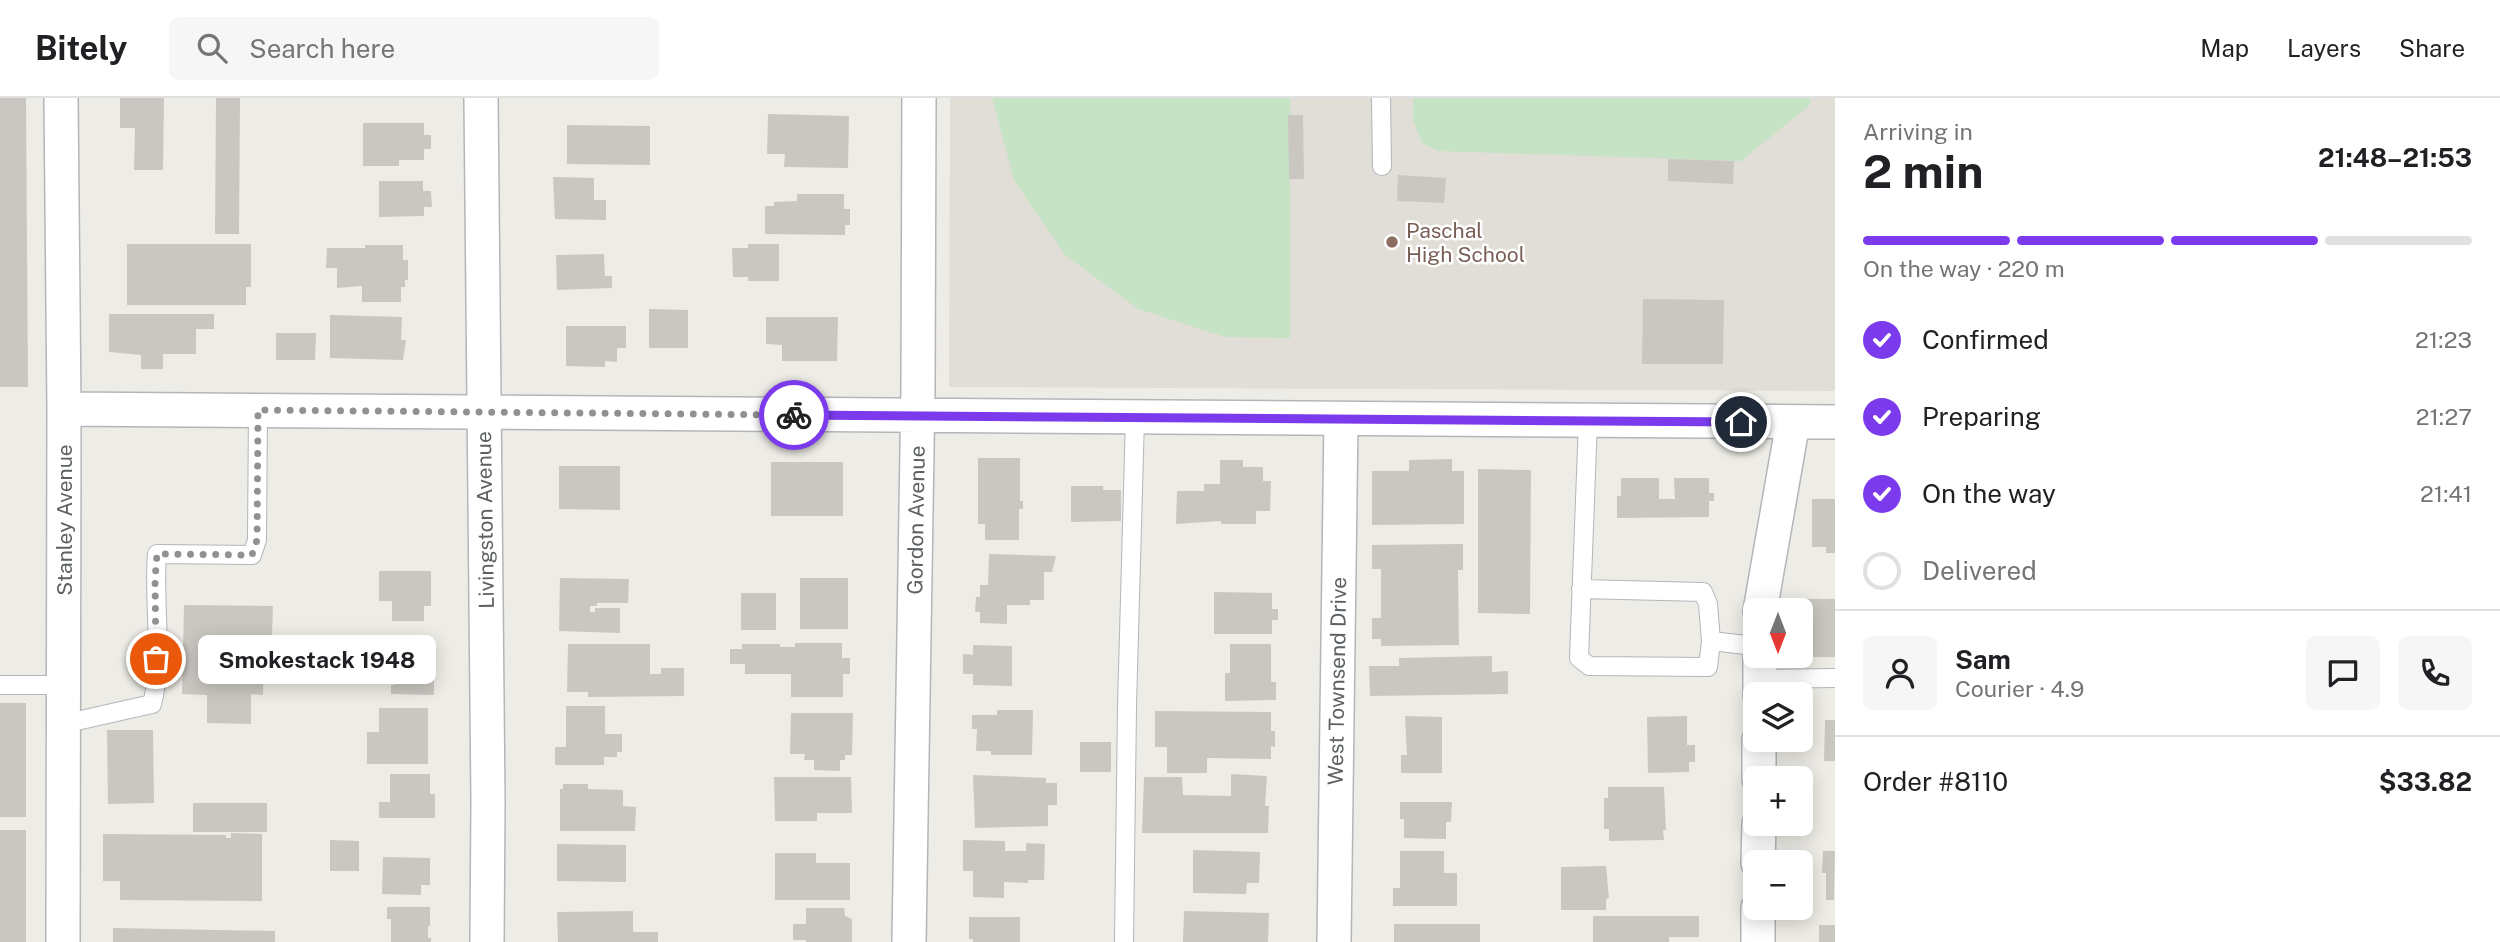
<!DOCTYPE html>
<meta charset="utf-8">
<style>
body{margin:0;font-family:"Public Sans",sans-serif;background:#f6f6f6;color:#202124;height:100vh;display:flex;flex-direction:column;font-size:26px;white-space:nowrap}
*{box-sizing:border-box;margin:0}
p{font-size:23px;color:#757577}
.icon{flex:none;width:38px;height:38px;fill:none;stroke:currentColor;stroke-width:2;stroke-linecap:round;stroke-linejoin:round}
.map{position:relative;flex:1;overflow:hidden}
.drawer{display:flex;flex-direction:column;background:#fff;width:665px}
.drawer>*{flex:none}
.needle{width:46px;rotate:180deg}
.buttons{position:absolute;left:1743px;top:500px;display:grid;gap:14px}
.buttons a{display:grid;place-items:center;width:70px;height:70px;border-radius:10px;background:#fff;box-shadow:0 4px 18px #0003;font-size:35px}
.pin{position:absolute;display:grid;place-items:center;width:60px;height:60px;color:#fff;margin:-30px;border:4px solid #fff;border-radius:50%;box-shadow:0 2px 7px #0007}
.courier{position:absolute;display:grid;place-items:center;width:70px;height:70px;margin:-35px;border:5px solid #7c3aed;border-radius:50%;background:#fff;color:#222;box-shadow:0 2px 9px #0007}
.bubble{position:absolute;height:49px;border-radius:10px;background:#fff;box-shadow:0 4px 18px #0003;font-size:23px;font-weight:700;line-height:49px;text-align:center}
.headline em{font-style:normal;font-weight:700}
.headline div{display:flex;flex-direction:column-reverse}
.headline{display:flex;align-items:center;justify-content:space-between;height:119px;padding:0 28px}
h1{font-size:46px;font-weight:700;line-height:52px}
.bar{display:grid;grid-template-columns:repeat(4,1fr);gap:10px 7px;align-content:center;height:84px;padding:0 28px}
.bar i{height:9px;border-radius:5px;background:#e0e0e0}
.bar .current{background:#7c3aed}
.bar p{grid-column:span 4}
.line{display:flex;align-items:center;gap:18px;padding:0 28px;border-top:2px solid #e0e0e0}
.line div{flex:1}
.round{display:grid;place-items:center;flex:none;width:74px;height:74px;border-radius:10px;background:#f6f6f6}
ol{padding:0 28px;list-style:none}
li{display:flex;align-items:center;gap:21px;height:77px}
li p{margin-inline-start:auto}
li .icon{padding:7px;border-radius:50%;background:#7c3aed;color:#fff;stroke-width:4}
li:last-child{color:#757577}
li i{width:38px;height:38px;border:4px solid #e0e0e0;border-radius:50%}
header{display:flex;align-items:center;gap:42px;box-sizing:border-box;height:98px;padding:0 35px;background:#fff;border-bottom:2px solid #e0e0e0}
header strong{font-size:33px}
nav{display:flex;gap:38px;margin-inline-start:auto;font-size:24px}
.search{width:490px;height:63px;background:#f6f6f6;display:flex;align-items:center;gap:18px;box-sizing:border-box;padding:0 24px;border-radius:10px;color:#757577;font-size:26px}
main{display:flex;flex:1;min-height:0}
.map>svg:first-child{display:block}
</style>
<header>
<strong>Bitely</strong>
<div class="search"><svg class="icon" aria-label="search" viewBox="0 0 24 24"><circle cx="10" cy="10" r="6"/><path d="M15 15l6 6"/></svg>Search here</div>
<nav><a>Map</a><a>Layers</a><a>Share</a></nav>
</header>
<main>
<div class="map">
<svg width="1835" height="844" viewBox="0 0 1835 844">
<rect width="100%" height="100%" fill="#eeece6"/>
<path fill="#e1ddd7" d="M950,0h885v293l-886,-4z"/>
<path fill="#c7e3c5" d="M992,0h298v240l-65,-1 -87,-28 -73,-54 -51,-75z
M1413,0h397v7l-69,56 -303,-10 -16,-8 -9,-23z"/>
<path fill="#cac7c2" d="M0,0h26l2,289h-28z
M120,0h44l-1,72h-29l1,-42h-15z
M216,0h24l-1,136h-24z
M768,16l81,2 -1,52 -64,-1 1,-13h-18z
M1288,17h15l1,64h-15z
M363,25h61v12h7v14h-7v11h-25v6h-36z
M567,27l83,1v39l-83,-1z
M1668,61l66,2 -1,23 -65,-3z
M1398,77l48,3 -2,25 -47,-2z
M553,79l41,1v22h12v20l-51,-1z
M379,83h44v10h8l1,16h-8v9l-45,1z
M797,96h47v15h6v16h-5v10l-80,-1v-28h9v-4l23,-1z
M127,146h124v43h-5v18h-119z
M748,146h31v37h-31v-4h-15l-1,-29h16z
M365,147h38v15h5v20h-3v7h-4v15h-39v-16l-25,2v-20h-11l1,-20h38z
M604,156l1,22h7v12l-55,2 -1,-35z
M1643,201l81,1 -1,64h-81z
M649,211l39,1v38h-39z
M109,216h105v15h-18v25h-33v15h-22v-14l-32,-3z
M330,217l72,2 -1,23h5l-3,20 -73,-2z
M766,219h72l-1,44h-55v-16l-16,-1z
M566,228h60v22h-9v14l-12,-1v6l-39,-1z
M276,235h40l-1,27h-39z
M978,360h42v43h3v8h-4v31h-34v-16h-7z
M1452,361v12h12v53l-92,1v-54h37v-11z
M1220,362h23v7h20v14h8l-1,30h-14v13h-35v-3l-45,3 1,-33h27v-7h16z
M771,364h72v54h-72z
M559,368h61v44l-61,-1z
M1478,371l53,1 -1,144 -52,-1z
M1621,380h38v21h16l-1,-21h35v15h5v8h-5v16l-92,1v-22h4z
M1071,388h32v4h18v31l-50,1z
M1812,401h23v54h-9v-6h-14z
M1463,446v26h-5l1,75 -78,1v-7h-9v-21h9v-49h-9v-24z
M989,456l67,2 -4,16h-8v28h-14v5h-23v19l-27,-1v-11h-5l1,-15h4v-12h8z
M379,473h52v35h-7v15h-32v-20h-13z
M560,480l69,1 -1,24h-31v3h-7v6h5v-4h25v25l-61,-2z
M800,480h48v51h-48z
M1214,494l58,1v16h6v11h-6v14h-58z
M741,495h35v37h-35z
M1807,501h28v58h-31l1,-52h2z
M184,507l89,1 -1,30h-8l-1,59 -12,-1v30l-44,-1v-28l-25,-1z
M795,545h47v15h8v16h-7v23h-52v-23h-46v-10h-15v-15h12v-5h38v3h15z
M568,546h82v30h11v-6h23v28l-96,1v-5h-21z
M1230,546h41v38h5v18l-51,1v-28h5z
M973,547l39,1v40l-39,-1v-11h-10v-20l10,1z
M392,549l36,1v21h6v26l-43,-1v-9h4v-18h-4z
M1492,558v16l16,-1v23l-138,2 -1,-30h30v-8z
M0,605h26v114h-26z
M566,608h39v28h17v18h-5v5h-13v8h-49v-18h11z
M379,610h49v56h-61v-32h12z
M997,612h36l-1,45h-41v-4h-15l1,-22h-5v-14h25z
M1155,613l116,1v19h4v16l-4,-1v13l-64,-1v15h-40v-26h-12z
M791,615h62l-1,42h-7v5h-5v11l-26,-1v-10h-10l1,-6h-15z
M1405,618l37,1v56h-41v-18h6z
M1687,618v29h8v17h-6v10l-41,1 -1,-56z
M1825,622h10v41h-11z
M107,632h46l1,73 -46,1z
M1080,644h31v30h-31z
M390,676h40v20h5v24h-56v-16h11z
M1231,676l36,2 -2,30h4l-1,27h-126l2,-56h38l1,18 48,1z
M973,677l73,3v5h11v22h-9v21l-73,2z
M774,679h77l1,36h-35v8h-42z
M563,686h25v5l35,1v16l13,1 -1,24h-75v-42h3z
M1608,689h56l2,43h-3l1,10 -55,1v-12h-5v-31h4z
M1400,704h52l-1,20h-5v17l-42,-1v-19h-4z
M193,705h74v29h-74z
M0,732h26v112h-26z
M231,735l31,1v67l-142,-1v-19h-17v-47l123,1v3h5z
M330,742l29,1v30h-29z
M963,742l42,1v10h21v-8l19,1 -1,36h-16v3l-24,-1v16l-31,-1v-26h-10z
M557,746l69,1v37l-69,-1z
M1193,752l67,2 -1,31h-12l-1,11 -53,-1z
M1400,753h44v22h13v33h-64v-18h7z
M1823,753h12l-1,49h-8v-27h-4z
M775,755h41v10h34v37h-75z
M383,759l47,1v27h-9v10l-39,-1z
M1606,768l3,32 -3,1v11h-45v-43z
M387,809h43v19h-2v12h3v4h-40v-23h-4z
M806,810h38l1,8 7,3v23h-46v-2h-13v-16h13z
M633,813v21h25v10h-100l-1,-30z
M1184,813l85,2 -1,29h-85z
M1593,818h106v21h-30v5h-76z
M969,819h51v25h-47v-3h-4z
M1394,826h86v18h-86z
M1819,827h16v17h-16z
M113,830l162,3v11h-162z"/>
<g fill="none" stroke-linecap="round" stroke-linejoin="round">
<defs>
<path id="lane" d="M1381,0l1,68
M1588,323l-9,237 10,8 119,1 3,-26 44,5
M1581,491l122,3 5,12 3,37
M1760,581l75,-1
M0,587h64
M63,626l89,-20c12,-43 1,-103 5,-150l95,1 5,-15 1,-130
M1124,844l3,-236 8,-288"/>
<path id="street" d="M61,0l3,311 -1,533
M481,0l7,703 -1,141
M64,311l1771,13
M1760,513l33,-189
M1760,597v-39
M1759,681v-39
M1758,765l1,-39
M909,844l9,-555 1,-289
M1334,844l7,-523
M1758,844v-34"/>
</defs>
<use href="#lane" stroke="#b3b6b9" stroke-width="20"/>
<use href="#street" stroke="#b3b6b9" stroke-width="36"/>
<use href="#lane" stroke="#fff" stroke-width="18"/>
<use href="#street" stroke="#fff" stroke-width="33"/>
</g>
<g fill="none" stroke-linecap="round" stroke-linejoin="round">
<path stroke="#909292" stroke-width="7" stroke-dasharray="0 12.6" d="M156,561l-1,-79 2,-26 95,1 5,-15 1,-130 536,5"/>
<path stroke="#7c3aed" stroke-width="9" d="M794,317l947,7"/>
</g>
<circle fill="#8d6e63" stroke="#fff" stroke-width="2.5" cx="1392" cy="144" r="7"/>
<g text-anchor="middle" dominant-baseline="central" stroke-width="5" stroke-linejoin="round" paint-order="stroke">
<g font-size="21" fill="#785e54" stroke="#fff" text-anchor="start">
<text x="1406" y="132">Paschal<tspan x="1406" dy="24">High School</tspan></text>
</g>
<g font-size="21" fill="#5d6164" stroke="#fff">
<text transform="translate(64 422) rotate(-90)">Stanley Avenue</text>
<text transform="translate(485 422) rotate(-91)">Livingston Avenue</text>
<text transform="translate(916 422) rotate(-89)">Gordon Avenue</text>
<text transform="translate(1337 583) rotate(-89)">West Townsend Drive</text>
</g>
</g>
</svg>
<div class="buttons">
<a><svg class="needle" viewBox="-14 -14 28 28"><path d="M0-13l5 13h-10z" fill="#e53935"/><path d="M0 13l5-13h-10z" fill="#757577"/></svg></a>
<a><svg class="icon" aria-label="layers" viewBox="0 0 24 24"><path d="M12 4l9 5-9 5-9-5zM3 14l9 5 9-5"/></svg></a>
<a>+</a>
<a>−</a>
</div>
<div class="pin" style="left:156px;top:561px;background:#ea580c"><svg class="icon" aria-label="bag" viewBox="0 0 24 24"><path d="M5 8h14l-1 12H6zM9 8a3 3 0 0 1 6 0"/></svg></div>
<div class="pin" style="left:1741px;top:324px;background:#1f2937"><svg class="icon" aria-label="home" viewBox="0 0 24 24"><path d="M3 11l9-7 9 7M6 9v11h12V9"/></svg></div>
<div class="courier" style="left:794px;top:317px"><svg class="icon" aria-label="bike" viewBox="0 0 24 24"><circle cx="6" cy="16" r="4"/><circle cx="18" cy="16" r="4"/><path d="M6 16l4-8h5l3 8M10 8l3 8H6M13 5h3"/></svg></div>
<div class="bubble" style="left:198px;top:537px;width:238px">Smokestack 1948</div>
</div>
<section class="drawer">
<div class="headline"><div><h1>2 min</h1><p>Arriving in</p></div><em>21:48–21:53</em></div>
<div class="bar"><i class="current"></i><i class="current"></i><i class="current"></i><i></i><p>On the way · 220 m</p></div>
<ol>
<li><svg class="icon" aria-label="check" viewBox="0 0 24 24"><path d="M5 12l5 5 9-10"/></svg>Confirmed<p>21:23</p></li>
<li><svg class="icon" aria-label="check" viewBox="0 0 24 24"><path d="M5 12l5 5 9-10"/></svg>Preparing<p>21:27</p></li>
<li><svg class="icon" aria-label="check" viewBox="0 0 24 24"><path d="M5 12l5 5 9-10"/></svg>On the way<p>21:41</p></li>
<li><i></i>Delivered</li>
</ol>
<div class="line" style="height:126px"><a class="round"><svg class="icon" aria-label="person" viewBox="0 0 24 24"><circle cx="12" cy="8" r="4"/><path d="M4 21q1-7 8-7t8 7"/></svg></a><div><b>Sam</b><p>Courier · 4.9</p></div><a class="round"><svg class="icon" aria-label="chat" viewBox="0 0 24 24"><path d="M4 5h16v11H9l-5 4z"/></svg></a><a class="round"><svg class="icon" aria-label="phone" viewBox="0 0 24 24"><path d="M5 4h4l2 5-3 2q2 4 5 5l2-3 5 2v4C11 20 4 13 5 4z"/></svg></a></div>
<div class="line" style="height:91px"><div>Order #8110</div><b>$33.82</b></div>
</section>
</main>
